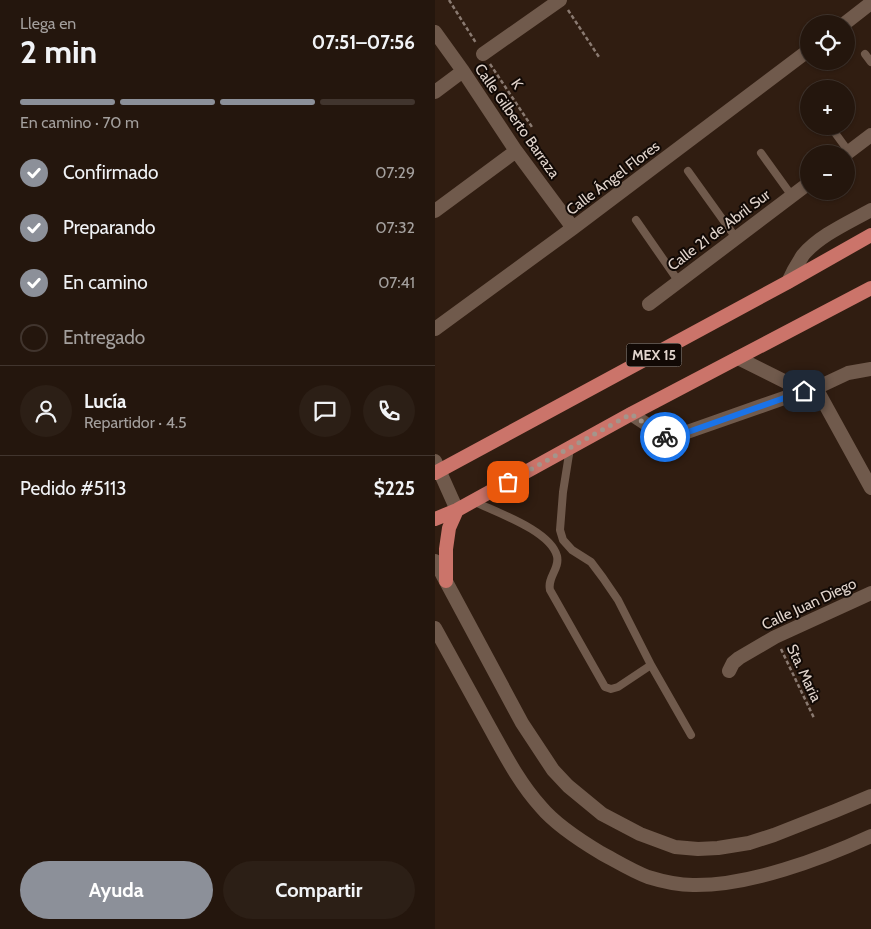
<!DOCTYPE html>
<html lang="es">
<meta charset="utf-8">
<style>
body{margin:0;font-family:Cabin,sans-serif;background:#2c1f16;color:#f1f3f6;height:100vh;display:flex;flex-direction:column;font-size:19px;white-space:nowrap}
*{box-sizing:border-box;margin:0}
p{font-size:16px;color:#a39f9d}
.icon{flex:none;width:28px;height:28px;fill:none;stroke:currentColor;stroke-width:2;stroke-linecap:round;stroke-linejoin:round}
.map{position:relative;flex:1;overflow:hidden}
.panel{display:flex;flex-direction:column;background:#24160d;width:435px}
.panel>*{flex:none}
.fabs{position:absolute;left:365px;top:15px;display:grid;gap:10px}
.fabs a{display:grid;place-items:center;width:55px;height:55px;border-radius:50%;background:#24160d;box-shadow:0 1px 4px #0004,0 0 0 1px #41352e;font-size:25px}
.pin{position:absolute;display:grid;place-items:center;width:42px;height:42px;color:#fff;margin:-21px;border-radius:10px;box-shadow:0 2px 8px #0006}
.courier{position:absolute;display:grid;place-items:center;width:50px;height:50px;margin:-25px;border:4px solid #1a73e8;border-radius:50%;background:#fff;color:#222;box-shadow:0 1px 6px #0007}
.overview em{font-style:normal;font-weight:700}
.overview div{display:flex;flex-direction:column-reverse}
.overview{display:flex;align-items:center;justify-content:space-between;height:85px;padding:0 20px}
h1{font-size:32px;font-weight:700;line-height:38px}
.bar{display:grid;grid-template-columns:repeat(4,1fr);gap:8px 5px;align-content:center;height:60px;padding:0 20px}
.bar i{height:6px;border-radius:4px;background:#41352e}
.bar .current{background:#8c9099}
.bar p{grid-column:span 4}
.line{display:flex;align-items:center;gap:12px;padding:0 20px;border-top:1px solid #41352e}
.line div{flex:1}
.round{display:grid;place-items:center;flex:none;width:52px;height:52px;border-radius:26px;background:#2c1f16}
ol{padding:0 20px;list-style:none}
li{display:flex;align-items:center;gap:15px;height:55px}
li p{margin-inline-start:auto}
li .icon{padding:5px;border-radius:50%;background:#8c9099;color:#fff;stroke-width:4}
li:last-child{color:#a39f9d}
li i{width:28px;height:28px;border:2px solid #41352e;border-radius:50%}
.action{display:flex;gap:10px;margin-top:auto;padding:10px 20px}
.action a{flex:1;height:58px;border-radius:30px;background:#8c9099;color:#fff;font-size:20px;font-weight:700;line-height:58px;text-align:center}
.action a+a{background:#2c1f16;color:#f1f3f6}
main{display:flex;flex:1;min-height:0}
.map>svg:first-child{display:block}
</style>
<main>
<section class="panel">
<div class="overview"><div><h1>2 min</h1><p>Llega en</p></div><em>07:51–07:56</em></div>
<div class="bar"><i class="current"></i><i class="current"></i><i class="current"></i><i></i><p>En camino · 70 m</p></div>
<ol>
<li><svg class="icon" aria-label="check" viewBox="0 0 24 24"><path d="M5 12l5 5 9-10"/></svg>Confirmado<p>07:29</p></li>
<li><svg class="icon" aria-label="check" viewBox="0 0 24 24"><path d="M5 12l5 5 9-10"/></svg>Preparando<p>07:32</p></li>
<li><svg class="icon" aria-label="check" viewBox="0 0 24 24"><path d="M5 12l5 5 9-10"/></svg>En camino<p>07:41</p></li>
<li><i></i>Entregado</li>
</ol>
<div class="line" style="height:90px"><a class="round"><svg class="icon" aria-label="person" viewBox="0 0 24 24"><circle cx="12" cy="8" r="4"/><path d="M4 21q1-7 8-7t8 7"/></svg></a><div><b>Lucía</b><p>Repartidor · 4.5</p></div><a class="round"><svg class="icon" aria-label="chat" viewBox="0 0 24 24"><path d="M4 5h16v11H9l-5 4z"/></svg></a><a class="round"><svg class="icon" aria-label="phone" viewBox="0 0 24 24"><path d="M5 4h4l2 5-3 2q2 4 5 5l2-3 5 2v4C11 20 4 13 5 4z"/></svg></a></div>
<div class="line" style="height:65px"><div>Pedido #5113</div><b>$225</b></div>
<div class="action"><a>Ayuda</a><a>Compartir</a></div>
</section>
<div class="map">
<svg width="436" height="929" viewBox="0 0 436 929">
<rect width="100%" height="100%" fill="#301d11"/>
<g fill="none" stroke-linecap="round" stroke-linejoin="round">
<path stroke="#8a7a71" stroke-width="2.5" stroke-dasharray="4 2.5" stroke-linecap="butt" d="M14,0l27,43
M133,10l31,47
M55,64l42,63
M346,649l33,69"/>
<path stroke="#705a4c" stroke-width="8" d="M430,54l6,8
M395,126l19,26
M326,153l31,43
M253,171l48,67
M201,220l43,62
M38,501c22,11 77,29 84,55 3,13 -10,21 -7,34l55,97 6,2 7,-2 33,-22 -33,-65 -15,-22 -12,-16 -19,-12 -9,-10 -3,-10 3,-38 7,-44
M216,665l40,70"/>
<path stroke="#705a4c" stroke-width="14" d="M409,24l27,-21
M0,32l28,39 53,80 57,77
M48,54l77,-54
M0,92l28,-21
M411,154l25,-19
M0,211l81,-60
M353,282c4,-9 9,-18 15,-27 17,-20 45,-32 68,-45
M214,304l160,-121
M0,329l138,-101 236,-178
M303,358l66,33
M381,388l55,100
M196,414l35,23 4,1 134,-47 12,-3 32,-15 23,-4
M0,461l22,49
M294,671l4,-8 6,-5 36,-21 96,-44"/>
<path stroke="#705a4c" stroke-width="14" d="M0,561l87,162 31,47 15,16 34,28 38,20 35,13 23,2 20,-1 31,-5 25,-8 61,-24 36,-15
M0,628c18,33 37,67 55,100 15,27 30,56 51,79 15,18 40,34 60,46 15,8 31,18 47,24 13,4 32,8 45,8 56,1 128,-26 178,-49"/>
<path stroke="#cb746a" stroke-width="14" d="M0,473l353,-191 83,-47
M0,519l22,-9 174,-96 240,-126
M11,581v-32l3,-21 8,-18"/>
</g>
<g fill="none" stroke-linecap="round" stroke-linejoin="round">
<path stroke="#a4958b" stroke-width="5" stroke-dasharray="0 9" d="M73,482l123,-68 34,23"/>
<path stroke="#1a73e8" stroke-width="6" d="M230,437l5,1 4,-1 130,-46"/>
</g>
<g text-anchor="middle" dominant-baseline="central" stroke-width="4" stroke-linejoin="round" paint-order="stroke">
<rect fill="#110905" stroke="#a39891" stroke-width="1" x="191.5" y="343.5" width="55" height="23" rx="4"/>
<g font-size="14" font-weight="bold" fill="#e2d5cd">
<text x="219" y="355">MEX 15</text>
</g>
<g font-size="15" fill="#e2d5cd" stroke="#110905">
<text transform="translate(82 84) rotate(56)">K</text>
<text transform="translate(82 121) rotate(55)">Calle Gilberto Barraza</text>
<text transform="translate(178 178) rotate(-37)">Calle Ángel Flores</text>
<text transform="translate(284 230) rotate(-37)">Calle 21 de Abril Sur</text>
<text transform="translate(374 604) rotate(-25)">Calle Juan Diego</text>
<text transform="translate(369 673) rotate(65)">Sta. Maria</text>
</g>
</g>
</svg>
<div class="fabs">
<a><svg class="icon" aria-label="locate" viewBox="0 0 24 24"><circle cx="12" cy="12" r="6"/><path d="M12 2v4M12 18v4M2 12h4M18 12h4"/></svg></a>
<a>+</a>
<a>−</a>
</div>
<div class="pin" style="left:73px;top:482px;background:#ea580c"><svg class="icon" aria-label="bag" viewBox="0 0 24 24"><path d="M5 8h14l-1 12H6zM9 8a3 3 0 0 1 6 0"/></svg></div>
<div class="pin" style="left:369px;top:391px;background:#1f2937"><svg class="icon" aria-label="home" viewBox="0 0 24 24"><path d="M3 11l9-7 9 7M6 9v11h12V9"/></svg></div>
<div class="courier" style="left:230px;top:437px"><svg class="icon" aria-label="bike" viewBox="0 0 24 24"><circle cx="6" cy="16" r="4"/><circle cx="18" cy="16" r="4"/><path d="M6 16l4-8h5l3 8M10 8l3 8H6M13 5h3"/></svg></div>
</div>
</main>
